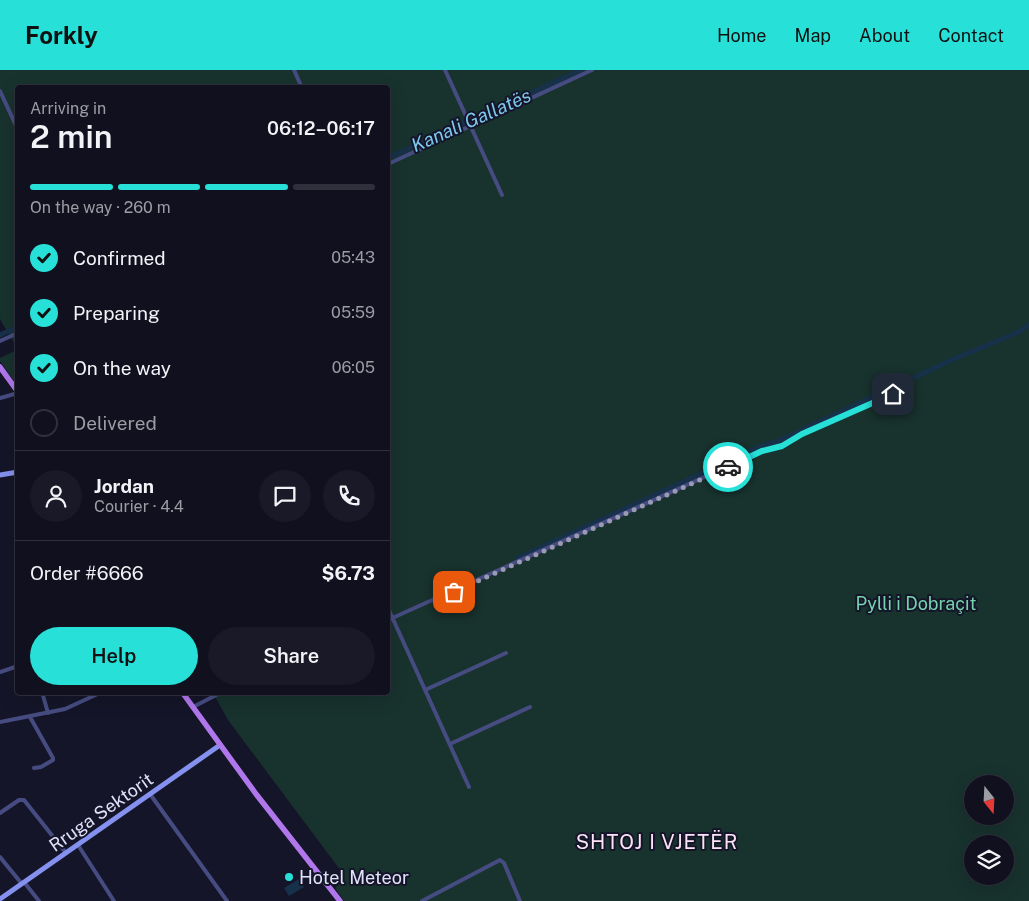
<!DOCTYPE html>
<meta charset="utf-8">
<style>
body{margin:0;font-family:"Public Sans",sans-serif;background:#191928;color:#f1f3f6;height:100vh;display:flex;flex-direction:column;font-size:19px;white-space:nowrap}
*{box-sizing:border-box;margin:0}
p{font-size:16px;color:#9c9da4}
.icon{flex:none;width:28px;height:28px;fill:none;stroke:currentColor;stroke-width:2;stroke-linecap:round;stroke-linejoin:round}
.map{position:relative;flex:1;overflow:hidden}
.sheet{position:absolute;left:15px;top:15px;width:375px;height:610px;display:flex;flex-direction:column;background:#10101f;border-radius:5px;box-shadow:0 5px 20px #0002,0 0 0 1px #30303d}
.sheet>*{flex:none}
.needle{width:32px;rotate:162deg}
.controls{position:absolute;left:964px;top:705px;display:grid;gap:10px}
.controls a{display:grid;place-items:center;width:50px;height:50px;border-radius:50%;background:#10101f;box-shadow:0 5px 20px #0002,0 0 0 1px #30303d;font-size:25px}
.pin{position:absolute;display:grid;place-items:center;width:42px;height:42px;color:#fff;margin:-21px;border-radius:10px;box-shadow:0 2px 8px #0006}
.courier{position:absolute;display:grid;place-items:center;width:50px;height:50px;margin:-25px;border:4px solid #27e1d9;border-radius:50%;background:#fff;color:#222;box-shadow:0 1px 6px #0007}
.head em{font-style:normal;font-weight:600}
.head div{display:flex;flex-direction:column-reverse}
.head{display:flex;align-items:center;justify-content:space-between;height:85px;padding:0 15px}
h1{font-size:32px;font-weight:600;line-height:38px}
.bar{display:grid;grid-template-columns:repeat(4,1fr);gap:8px 5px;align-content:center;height:60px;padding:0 15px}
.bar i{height:6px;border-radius:4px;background:#30303d}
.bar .selected{background:#27e1d9}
.bar p{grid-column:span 4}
.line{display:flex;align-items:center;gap:12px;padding:0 15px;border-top:1px solid #30303d}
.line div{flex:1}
.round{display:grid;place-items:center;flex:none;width:52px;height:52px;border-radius:26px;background:#191928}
ol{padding:0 15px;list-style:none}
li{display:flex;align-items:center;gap:15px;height:55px}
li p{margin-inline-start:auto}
li .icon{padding:5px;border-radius:50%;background:#27e1d9;color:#111;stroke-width:4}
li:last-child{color:#9c9da4}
li i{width:28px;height:28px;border:2px solid #30303d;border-radius:50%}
.primary-button{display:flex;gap:10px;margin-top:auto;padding:10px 15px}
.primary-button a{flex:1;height:58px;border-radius:30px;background:#27e1d9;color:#111;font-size:20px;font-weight:600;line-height:58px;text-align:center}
.primary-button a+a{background:#191928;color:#f1f3f6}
header{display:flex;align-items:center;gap:30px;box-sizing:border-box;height:70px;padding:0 25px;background:#27e1d9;color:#111}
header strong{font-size:24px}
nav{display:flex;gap:28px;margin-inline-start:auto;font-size:18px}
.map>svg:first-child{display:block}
</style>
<header>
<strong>Forkly</strong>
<nav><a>Home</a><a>Map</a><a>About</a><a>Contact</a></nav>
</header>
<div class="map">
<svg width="1029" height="831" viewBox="0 0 1029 831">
<rect width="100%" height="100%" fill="#151529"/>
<path fill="#18322e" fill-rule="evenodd" d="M0,0h1029v831h-685l-9,-13 6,-6v-11l-113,-151 -15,-27 175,-1v-604h-370l-1,260 -17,-29zM972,714h33v32h-33zM972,774h33v32h-33z
M17,280v35l-17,-24v-3z"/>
<path fill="#17314a" d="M299,809l5,8 -15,9 -5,-8z"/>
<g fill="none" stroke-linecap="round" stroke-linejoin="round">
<path stroke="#17314a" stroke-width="5" d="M388,88l193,-88
M0,265l18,-8
M518,488l241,-111 19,-6 178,-83 61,-25 12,-8"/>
<path stroke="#464c81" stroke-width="4" d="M294,0l8,18
M445,0l57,125
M0,21l18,39
M388,94l204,-94
M0,271l18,-8
M0,328l18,-5
M388,538l81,179
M388,550l374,-169 20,-5 20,-12 91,-40
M0,602l18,-6
M425,620l81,-37
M42,622l6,21
M193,637l29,-15
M30,647l23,41v2l-12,7 -7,1
M0,652l65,-13 37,-17
M450,674l80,-37
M150,724l77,107
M0,743l19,-13h5l42,53
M78,775l36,56
M0,787l22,27
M24,812l15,19
M422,831l78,-41 4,3 16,38"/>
<path stroke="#8591ee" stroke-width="5" d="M0,405l18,-3
M0,829l220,-154"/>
<path stroke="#b077ec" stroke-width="5.5" d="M0,297l18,25
M182,622l74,102 84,107"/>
</g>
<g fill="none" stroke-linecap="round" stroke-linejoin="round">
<path stroke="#9a9ab2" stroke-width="5" stroke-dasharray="0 9" d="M454,522l274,-125"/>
<path stroke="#27e1d9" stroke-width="6" d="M728,397l34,-16 20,-5 20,-12 91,-40"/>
</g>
<circle fill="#27e1d9" stroke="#151529" stroke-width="2" cx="289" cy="807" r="5"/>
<g text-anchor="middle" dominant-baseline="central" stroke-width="4" stroke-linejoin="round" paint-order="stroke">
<g font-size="18" fill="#75d2ae" stroke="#151529">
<text x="916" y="533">Pylli i Dobraçit</text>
</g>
<g font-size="18" fill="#e1e1fb" stroke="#151529">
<text transform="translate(101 742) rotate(-35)">Rruga Sektorit</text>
</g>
<g font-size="18" fill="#e1e1fb" stroke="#151529" text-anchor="start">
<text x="299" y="807">Hotel Meteor</text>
</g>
<g font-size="19" font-style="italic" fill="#7dc8ed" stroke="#151529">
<text transform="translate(471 50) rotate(-24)">Kanali Gallatës</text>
</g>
<g font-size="20" letter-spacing="1" fill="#fbe3f5" stroke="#151529">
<text x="657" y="772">SHTOJ I VJETËR</text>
</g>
</g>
</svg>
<div class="controls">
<a><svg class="needle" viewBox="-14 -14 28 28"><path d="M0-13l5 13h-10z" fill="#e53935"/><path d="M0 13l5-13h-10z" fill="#9c9da4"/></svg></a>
<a><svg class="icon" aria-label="layers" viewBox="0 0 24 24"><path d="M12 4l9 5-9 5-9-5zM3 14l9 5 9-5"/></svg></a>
</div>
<div class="pin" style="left:454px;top:522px;background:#ea580c"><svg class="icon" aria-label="bag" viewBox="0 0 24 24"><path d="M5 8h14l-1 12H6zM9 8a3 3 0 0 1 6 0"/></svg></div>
<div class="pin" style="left:893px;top:324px;background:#1f2937"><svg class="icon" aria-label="home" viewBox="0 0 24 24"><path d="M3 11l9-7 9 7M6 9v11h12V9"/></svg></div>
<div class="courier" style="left:728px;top:397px"><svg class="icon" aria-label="car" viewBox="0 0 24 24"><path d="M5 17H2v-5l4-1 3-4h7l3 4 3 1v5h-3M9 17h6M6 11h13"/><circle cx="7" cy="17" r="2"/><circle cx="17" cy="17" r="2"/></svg></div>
<section class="sheet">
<div class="head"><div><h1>2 min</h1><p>Arriving in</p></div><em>06:12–06:17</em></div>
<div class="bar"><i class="selected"></i><i class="selected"></i><i class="selected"></i><i></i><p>On the way · 260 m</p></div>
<ol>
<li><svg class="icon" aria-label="check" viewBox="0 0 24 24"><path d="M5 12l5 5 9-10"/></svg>Confirmed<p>05:43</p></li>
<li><svg class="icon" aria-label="check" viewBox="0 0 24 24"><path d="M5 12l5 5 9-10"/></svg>Preparing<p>05:59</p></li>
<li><svg class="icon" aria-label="check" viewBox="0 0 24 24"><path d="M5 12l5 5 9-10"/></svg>On the way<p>06:05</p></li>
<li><i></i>Delivered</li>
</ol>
<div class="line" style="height:90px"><a class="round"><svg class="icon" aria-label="person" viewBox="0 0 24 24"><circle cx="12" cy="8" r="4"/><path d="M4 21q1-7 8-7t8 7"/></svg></a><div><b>Jordan</b><p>Courier · 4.4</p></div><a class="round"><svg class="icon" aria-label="chat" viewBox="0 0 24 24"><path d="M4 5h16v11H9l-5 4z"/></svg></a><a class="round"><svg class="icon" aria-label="phone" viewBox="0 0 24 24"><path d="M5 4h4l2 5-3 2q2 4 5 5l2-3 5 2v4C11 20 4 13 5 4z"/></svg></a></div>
<div class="line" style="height:65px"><div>Order #6666</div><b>$6.73</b></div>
<div class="primary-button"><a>Help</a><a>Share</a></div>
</section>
</div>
